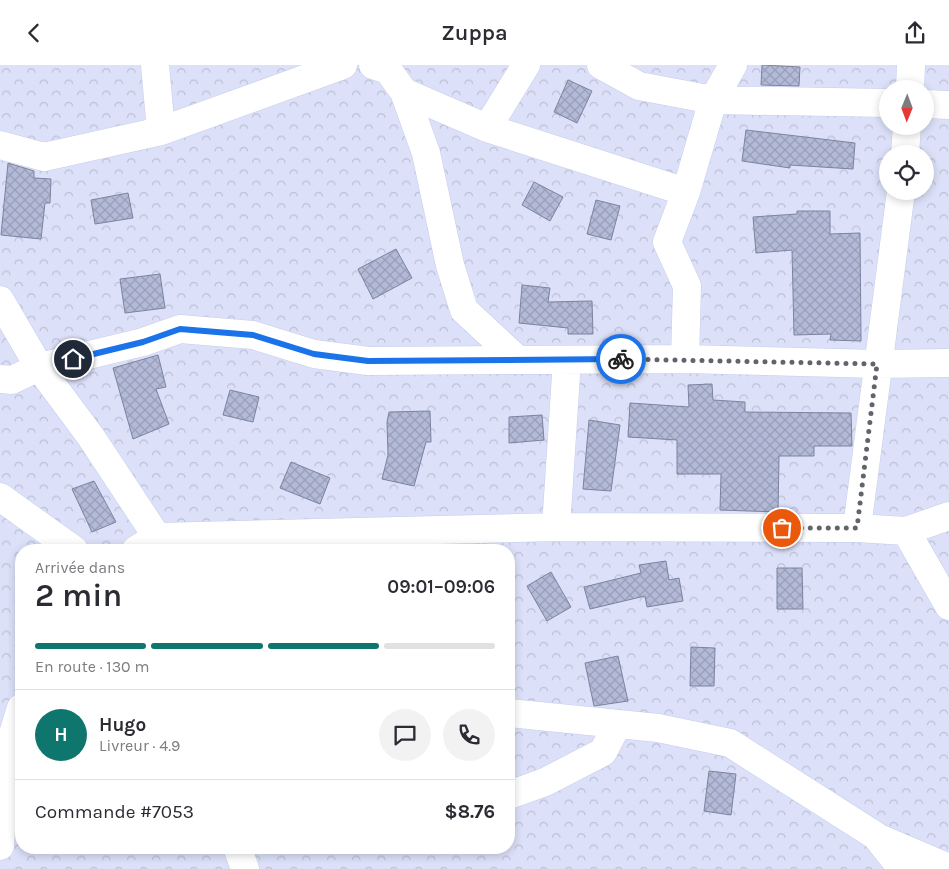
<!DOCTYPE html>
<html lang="fr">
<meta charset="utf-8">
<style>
body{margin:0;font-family:Karla,sans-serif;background:#f2f2f3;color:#2b2b33;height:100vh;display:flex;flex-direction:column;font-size:19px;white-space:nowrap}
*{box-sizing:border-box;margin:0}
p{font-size:16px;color:#7c7c81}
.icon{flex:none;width:28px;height:28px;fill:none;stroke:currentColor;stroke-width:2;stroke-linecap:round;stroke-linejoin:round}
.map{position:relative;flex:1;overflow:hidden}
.drawer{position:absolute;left:15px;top:479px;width:500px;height:310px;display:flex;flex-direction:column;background:#fff;border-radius:20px;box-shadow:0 2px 8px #0003}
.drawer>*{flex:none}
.needle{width:32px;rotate:181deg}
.fabs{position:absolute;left:879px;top:15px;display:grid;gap:10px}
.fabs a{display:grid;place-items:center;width:55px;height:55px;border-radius:50%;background:#fff;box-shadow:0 2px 8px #0003;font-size:25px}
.pin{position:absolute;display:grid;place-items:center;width:42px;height:42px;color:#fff;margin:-21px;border:2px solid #fff;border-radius:50%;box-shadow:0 1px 5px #0007}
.courier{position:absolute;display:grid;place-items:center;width:50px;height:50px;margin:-25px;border:4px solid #1a73e8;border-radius:50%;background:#fff;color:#222;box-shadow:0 1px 6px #0007}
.overview em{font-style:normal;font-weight:600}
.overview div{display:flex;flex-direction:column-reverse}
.overview{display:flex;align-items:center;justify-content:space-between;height:85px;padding:0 20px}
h1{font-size:32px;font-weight:600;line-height:38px}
.bar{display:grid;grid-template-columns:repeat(4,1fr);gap:8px 5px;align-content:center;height:60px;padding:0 20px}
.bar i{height:6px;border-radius:4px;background:#e1e1e2}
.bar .selected{background:#0f766e}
.bar p{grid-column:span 4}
.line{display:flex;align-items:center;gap:12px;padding:0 20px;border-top:1px solid #e1e1e2}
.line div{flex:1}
.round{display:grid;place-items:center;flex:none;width:52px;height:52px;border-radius:26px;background:#f2f2f3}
header{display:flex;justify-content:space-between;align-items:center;height:65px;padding:0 20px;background:#fff;font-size:22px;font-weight:600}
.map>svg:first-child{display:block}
</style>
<header><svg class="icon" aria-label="back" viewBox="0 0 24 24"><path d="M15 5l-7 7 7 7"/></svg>Zuppa<svg class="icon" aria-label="share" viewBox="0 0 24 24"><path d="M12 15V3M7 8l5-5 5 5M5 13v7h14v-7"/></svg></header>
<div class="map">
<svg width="949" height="804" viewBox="0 0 949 804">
<defs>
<pattern id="park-crowns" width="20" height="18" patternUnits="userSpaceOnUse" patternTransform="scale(1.25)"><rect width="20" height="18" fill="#dce1f9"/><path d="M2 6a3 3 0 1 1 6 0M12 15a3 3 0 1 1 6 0" fill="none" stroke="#bcc0d5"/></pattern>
<pattern id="building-cross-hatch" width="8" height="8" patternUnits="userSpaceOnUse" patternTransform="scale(1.25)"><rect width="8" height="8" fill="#b3bad7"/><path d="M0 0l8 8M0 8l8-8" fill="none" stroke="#999fb8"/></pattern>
</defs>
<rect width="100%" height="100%" fill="#fbfbfb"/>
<path fill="url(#park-crowns)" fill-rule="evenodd" d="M0,0h949v804h-949zM888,24h37v37h-37zM888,89h37v37h-37zM21,485h488v297h-488z"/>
<path fill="url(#building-cross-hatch)" stroke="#7d839e" d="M762,0l38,2 -1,19 -38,-1z
M568,15l24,11 -15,32 -23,-11z
M746,65l109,13 -2,26 -63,-4v3l-48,-7z
M8,98l26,8v7l17,1 -1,24h-5l-4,36 -40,-4z
M534,117l29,15 -13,24 -28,-16z
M128,128l5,25 -38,6 -4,-24z
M596,135l24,6 -9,34 -24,-6z
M797,146h33v23l30,-1 1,108 -31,-1 1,-6 -37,1 -2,-85 -36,3 -3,-36 44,-3z
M396,184l16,29 -39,21 -15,-30z
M160,209l5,34 -40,5 -5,-34z
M522,220l28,3 -2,14 44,-1 1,33h-25v-6l-49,-5z
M158,290l8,32 -10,2 13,35 -36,15 -20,-71z
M712,319l1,16 32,2v10l106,1 1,33h-38v10h-35l-1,56 -58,-2 1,-36h-44v-34l-49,-3 2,-34 59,4 -1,-22z
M230,325l29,7 -6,25 -30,-7z
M430,346l1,31h-5l-12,44 -32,-7 6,-24 -1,-33 2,-10z
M542,350l2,25 -35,3v-26z
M589,355l31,5 -9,66 -28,-2z
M291,397l39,16 -10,26 -40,-16z
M94,416l22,41 -24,10 -20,-43z
M666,496l3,19 10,-2 4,23 -36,6 -2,-11 -55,13 -6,-22 57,-14 -2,-8z
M777,503h25l1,41h-26z
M551,507l20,35 -24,14 -20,-35z
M691,582l24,1 -1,38h-24z
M618,591l10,45 -34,5 -9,-43z
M709,706l27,3 -5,41 -27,-4z"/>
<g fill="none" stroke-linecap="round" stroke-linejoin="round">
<defs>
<path id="minor" d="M155,0l6,66
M373,0l15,5 16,22 22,61 24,112 14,45 54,50
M601,0l38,21 74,14 175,3
M910,24l1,-24
M404,27l83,36 199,64
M925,39l24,1
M487,63l39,-63
M0,80l44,12 117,-26 182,-66
M905,89l2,-28
M0,235l39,67 52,70 66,100
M685,294l2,-73 -20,-44 19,-50 27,-92 20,-35
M0,314l12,1 27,-13 104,-25 37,-13 73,6 61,19 54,7 317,-2 192,5 72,-1
M0,432l74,53
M556,462l11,-167
M857,463l44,-337
M906,466l43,75
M136,485l21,-13 399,-10 301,1 49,3 43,-15
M509,648l149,15 72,15 146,93 26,33
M509,730l36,-13 58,-30 14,-27
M879,773l70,30
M0,781l6,-90 15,-48
M237,782l8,22"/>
</defs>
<use href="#minor" stroke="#c6cdeb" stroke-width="29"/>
<use href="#minor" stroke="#fff" stroke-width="28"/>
</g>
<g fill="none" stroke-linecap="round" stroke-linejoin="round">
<path stroke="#62646b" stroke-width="5" stroke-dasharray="0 9" d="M621,294l256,5 -20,164h-75"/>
<path stroke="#1a73e8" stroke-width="6" d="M73,294l70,-17 37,-13 73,6 61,19 54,7 253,-2"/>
</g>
</svg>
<div class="fabs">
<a><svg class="needle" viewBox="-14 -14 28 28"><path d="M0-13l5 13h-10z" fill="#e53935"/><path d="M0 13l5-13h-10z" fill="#7c7c81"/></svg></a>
<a><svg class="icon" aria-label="locate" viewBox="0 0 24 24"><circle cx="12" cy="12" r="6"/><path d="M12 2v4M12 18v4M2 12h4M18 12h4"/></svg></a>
</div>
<div class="pin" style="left:782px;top:463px;background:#ea580c"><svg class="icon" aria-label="bag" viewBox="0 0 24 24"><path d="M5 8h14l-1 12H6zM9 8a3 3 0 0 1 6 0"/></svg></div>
<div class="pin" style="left:73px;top:294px;background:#1f2937"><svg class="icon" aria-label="home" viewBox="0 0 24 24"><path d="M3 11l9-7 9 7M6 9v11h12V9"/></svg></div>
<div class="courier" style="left:621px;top:294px"><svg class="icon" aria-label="bike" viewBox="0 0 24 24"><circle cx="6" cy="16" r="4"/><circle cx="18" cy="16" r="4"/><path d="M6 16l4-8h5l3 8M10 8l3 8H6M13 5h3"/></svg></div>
<section class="drawer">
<div class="overview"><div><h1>2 min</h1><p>Arrivée dans</p></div><em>09:01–09:06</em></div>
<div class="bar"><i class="selected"></i><i class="selected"></i><i class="selected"></i><i></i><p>En route · 130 m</p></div>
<div class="line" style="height:90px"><b class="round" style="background:#0f766e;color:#fff">H</b><div><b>Hugo</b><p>Livreur · 4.9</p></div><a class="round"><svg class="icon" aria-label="chat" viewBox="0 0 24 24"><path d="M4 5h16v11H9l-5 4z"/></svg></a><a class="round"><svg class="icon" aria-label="phone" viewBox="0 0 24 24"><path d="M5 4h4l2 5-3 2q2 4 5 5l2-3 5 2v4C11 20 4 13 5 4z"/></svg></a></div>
<div class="line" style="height:65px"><div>Commande #7053</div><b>$8.76</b></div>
</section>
</div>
